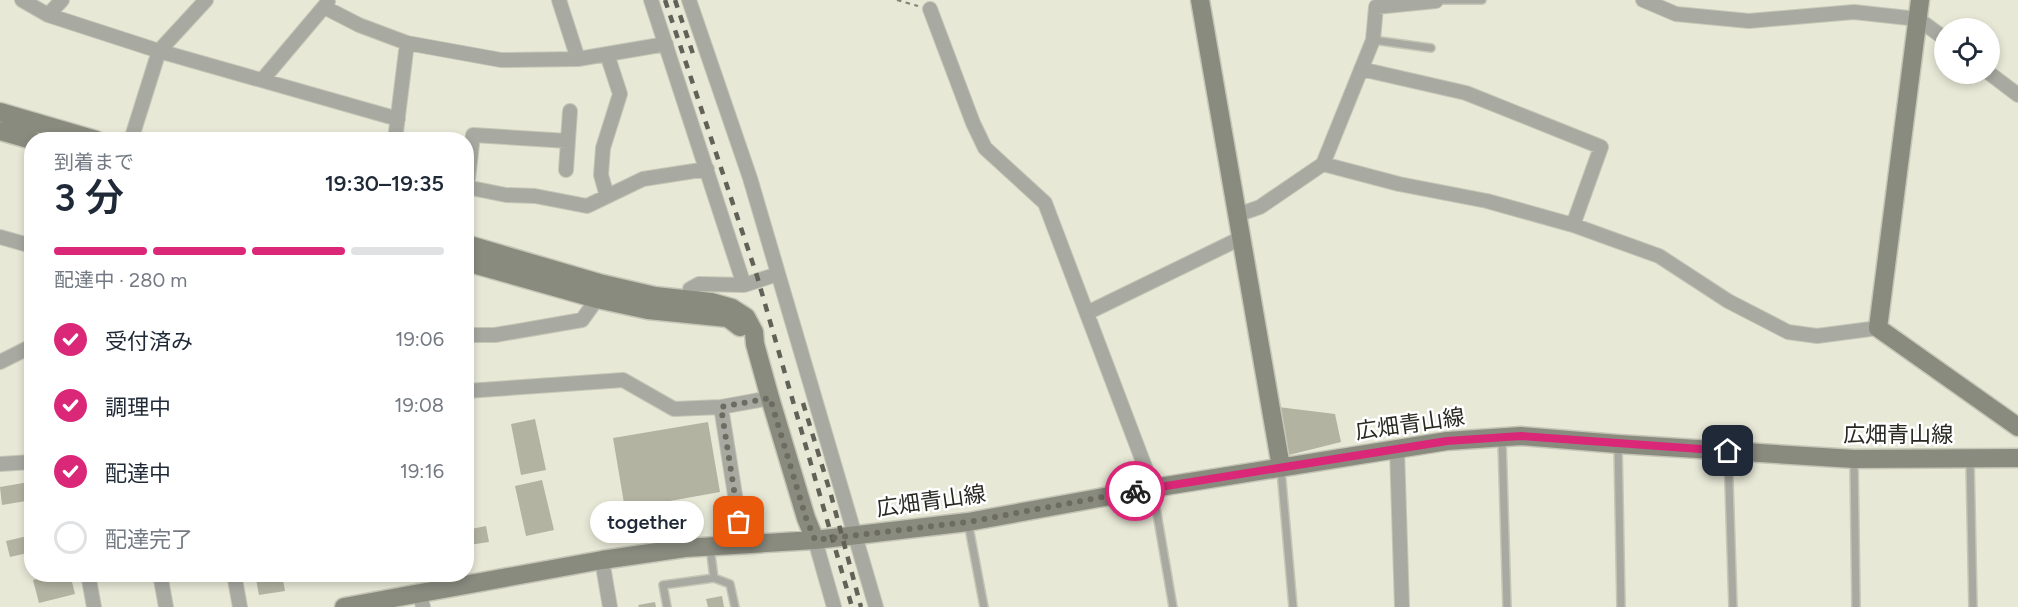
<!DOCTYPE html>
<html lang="ja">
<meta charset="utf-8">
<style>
body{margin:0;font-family:Figtree,"Noto Sans JP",sans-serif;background:#f2f2f3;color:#1f2937;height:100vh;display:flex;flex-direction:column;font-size:22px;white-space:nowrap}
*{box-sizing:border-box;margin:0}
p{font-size:20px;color:#747a83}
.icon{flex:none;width:33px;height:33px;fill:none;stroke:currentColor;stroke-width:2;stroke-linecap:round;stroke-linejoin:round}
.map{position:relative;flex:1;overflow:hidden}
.details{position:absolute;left:24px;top:132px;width:450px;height:450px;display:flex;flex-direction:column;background:#fff;border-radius:24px;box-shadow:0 3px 9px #0003}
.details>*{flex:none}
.fabs{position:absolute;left:1934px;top:18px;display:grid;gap:12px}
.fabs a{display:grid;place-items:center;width:66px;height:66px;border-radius:50%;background:#fff;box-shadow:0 3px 9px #0003;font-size:30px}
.pin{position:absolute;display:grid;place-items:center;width:51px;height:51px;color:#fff;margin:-26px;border-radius:12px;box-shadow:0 3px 9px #0006}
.courier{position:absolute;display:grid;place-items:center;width:60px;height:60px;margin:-30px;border:4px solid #db2777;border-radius:50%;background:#fff;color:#222;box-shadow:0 2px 8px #0007}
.bubble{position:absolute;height:42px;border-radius:21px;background:#fff;box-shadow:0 3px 9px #0003;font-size:20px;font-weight:600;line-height:42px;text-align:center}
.overview em{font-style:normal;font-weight:600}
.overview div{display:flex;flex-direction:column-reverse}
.overview{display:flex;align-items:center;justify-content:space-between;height:102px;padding:0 30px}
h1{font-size:39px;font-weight:600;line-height:45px}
.bar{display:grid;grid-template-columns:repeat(4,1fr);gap:9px 6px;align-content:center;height:72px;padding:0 30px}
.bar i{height:8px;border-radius:4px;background:#e0e1e3}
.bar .selected{background:#db2777}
.bar p{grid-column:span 4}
ol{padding:0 30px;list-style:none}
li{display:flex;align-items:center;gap:18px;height:66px}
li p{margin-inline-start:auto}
li .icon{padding:6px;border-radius:50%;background:#db2777;color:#fff;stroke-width:4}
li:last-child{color:#747a83}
li i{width:33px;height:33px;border:3px solid #e0e1e3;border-radius:50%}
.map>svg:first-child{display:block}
</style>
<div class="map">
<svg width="2018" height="607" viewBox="0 0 2018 607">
<rect width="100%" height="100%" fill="#e7e8d6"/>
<path fill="#b2b3a1" d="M1278,407l57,7 6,28 -56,14z
M535,419l11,51 -25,5 -10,-51z
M708,422l12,70 -95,17 -12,-71z
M542,480l12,50 -28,6 -11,-50z
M29,482l3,18 -30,5 -2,-18z
M486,526l3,16 -20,3 -3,-15z
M32,535v17l-22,5 -4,-16z
M57,574h13l5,20 -36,9 -6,-23z
M255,574h27l3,17 -26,4z
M346,574h17v2l-16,3z
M722,596l2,11h-16l-2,-8z
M655,602l1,5h-17l-1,-2z"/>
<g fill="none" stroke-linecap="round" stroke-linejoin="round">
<defs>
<path id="lane" d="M1436,0h46
M1373,40l58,8
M1502,440l5,167
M1618,445l3,162
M1728,451l5,156
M1970,460l3,147
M1854,461l2,146
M1281,470l12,137
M1153,490l20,117
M968,522l16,85
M710,547l4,31
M667,607l-4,-22 51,-7 16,6 5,23"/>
<path id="street" d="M22,0l26,15 111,36 239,68
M559,0l19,59
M651,0l93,285
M689,0l61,178 126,429
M1643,0l33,14 73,7 105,-9 64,7 26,19
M324,7l35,18 48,18 94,17 77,-1 88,-15
M930,9l43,114 12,25 60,55 108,285
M48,15l14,-15
M607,54l13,40 -17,54 -2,27 6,21
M1361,69l105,24 135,54 -28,78
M1989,73l29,22
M263,79l65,-77
M131,140l28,-89 47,-51
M395,140l12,-97
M1323,164l76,20 88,17 86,24 86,31 69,45 60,31 29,4 61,-8
M566,170l4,-59
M466,187l40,8 29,1 52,10 56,-27 64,-10
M467,187l6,-52 95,6
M1237,215l23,-8 63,-43 50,-124 3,-33 60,-6
M0,237l32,9
M689,299l1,-10 9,-5 45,1 34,-11
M1087,313l154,-75
M466,335h29l87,-15 15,-21
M0,362l32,-16
M466,391l157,-11 51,29 47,-2 49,-9
M721,407l22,138
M1397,449l5,158
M0,464l32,-2
M815,540l19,67
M602,560l8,47
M88,574l6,33
M160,574l6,33
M234,574l6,33
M420,594l3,13"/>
<path id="secondary" d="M1200,0l81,467
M1920,0l-42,328 140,99
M0,112l96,28
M0,131l32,9
M466,244l133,39 56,13 56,6 21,6 14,9 8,15 1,12 15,54 36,120 9,22
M466,262l131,37 51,11 80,8 12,9
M344,607l258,-47 83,-12 130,-8 153,-18 185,-34 294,-47 74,-5 97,8 236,15 164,-1"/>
</defs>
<use href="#lane" stroke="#c5c6b6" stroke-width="10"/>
<use href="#street" stroke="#c5c6b6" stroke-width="16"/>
<use href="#secondary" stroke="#c5c6b6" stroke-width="21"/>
<path stroke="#818175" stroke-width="2" stroke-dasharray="4.5 4.5" stroke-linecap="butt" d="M897,0l21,6"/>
<use href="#lane" stroke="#a8a9a1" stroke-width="7"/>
<use href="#street" stroke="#a8a9a1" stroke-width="14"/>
<use href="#secondary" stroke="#8a8b7f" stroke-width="18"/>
<path stroke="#616157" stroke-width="4.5" stroke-dasharray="8 8" stroke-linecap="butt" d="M665,0l92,276 95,331
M675,0l19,57
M803,403l28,92 30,112"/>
</g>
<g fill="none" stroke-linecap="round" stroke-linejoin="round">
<path stroke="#6c6c61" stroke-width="6" stroke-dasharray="0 10.8" d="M739,522l-18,-115 49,-9 36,120 9,22 153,-18 167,-31"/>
<path stroke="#db2777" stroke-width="8" d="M1135,491l312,-50 74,-5 207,15"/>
</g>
<g text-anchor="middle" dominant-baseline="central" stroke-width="5" stroke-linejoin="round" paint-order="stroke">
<g font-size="22" fill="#292922" stroke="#fff">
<text transform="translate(1410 424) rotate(-8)">広畑青山線</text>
<text x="1898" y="434">広畑青山線</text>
<text transform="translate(931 501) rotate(-8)">広畑青山線</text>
</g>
</g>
</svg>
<div class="fabs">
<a><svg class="icon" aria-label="locate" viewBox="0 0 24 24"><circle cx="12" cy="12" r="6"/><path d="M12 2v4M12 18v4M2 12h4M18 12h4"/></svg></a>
</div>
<div class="pin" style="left:739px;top:522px;background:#ea580c"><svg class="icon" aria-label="bag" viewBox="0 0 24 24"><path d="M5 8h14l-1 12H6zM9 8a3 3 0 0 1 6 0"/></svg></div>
<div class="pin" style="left:1728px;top:451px;background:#1f2937"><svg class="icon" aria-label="home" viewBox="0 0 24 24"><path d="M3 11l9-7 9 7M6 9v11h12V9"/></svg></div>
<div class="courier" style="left:1135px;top:491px"><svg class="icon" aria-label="bike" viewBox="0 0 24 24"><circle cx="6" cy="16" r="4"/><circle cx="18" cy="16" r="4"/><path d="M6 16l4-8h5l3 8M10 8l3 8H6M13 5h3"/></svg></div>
<div class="bubble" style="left:590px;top:501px;width:114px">together</div>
<section class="details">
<div class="overview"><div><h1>3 分</h1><p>到着まで</p></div><em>19:30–19:35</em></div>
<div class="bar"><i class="selected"></i><i class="selected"></i><i class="selected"></i><i></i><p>配達中 · 280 m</p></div>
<ol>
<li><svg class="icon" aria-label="check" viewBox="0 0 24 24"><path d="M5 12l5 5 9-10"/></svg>受付済み<p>19:06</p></li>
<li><svg class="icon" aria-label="check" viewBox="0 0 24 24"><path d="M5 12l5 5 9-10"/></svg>調理中<p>19:08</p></li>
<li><svg class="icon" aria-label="check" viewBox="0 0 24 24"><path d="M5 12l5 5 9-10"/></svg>配達中<p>19:16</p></li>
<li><i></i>配達完了</li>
</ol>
</section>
</div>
